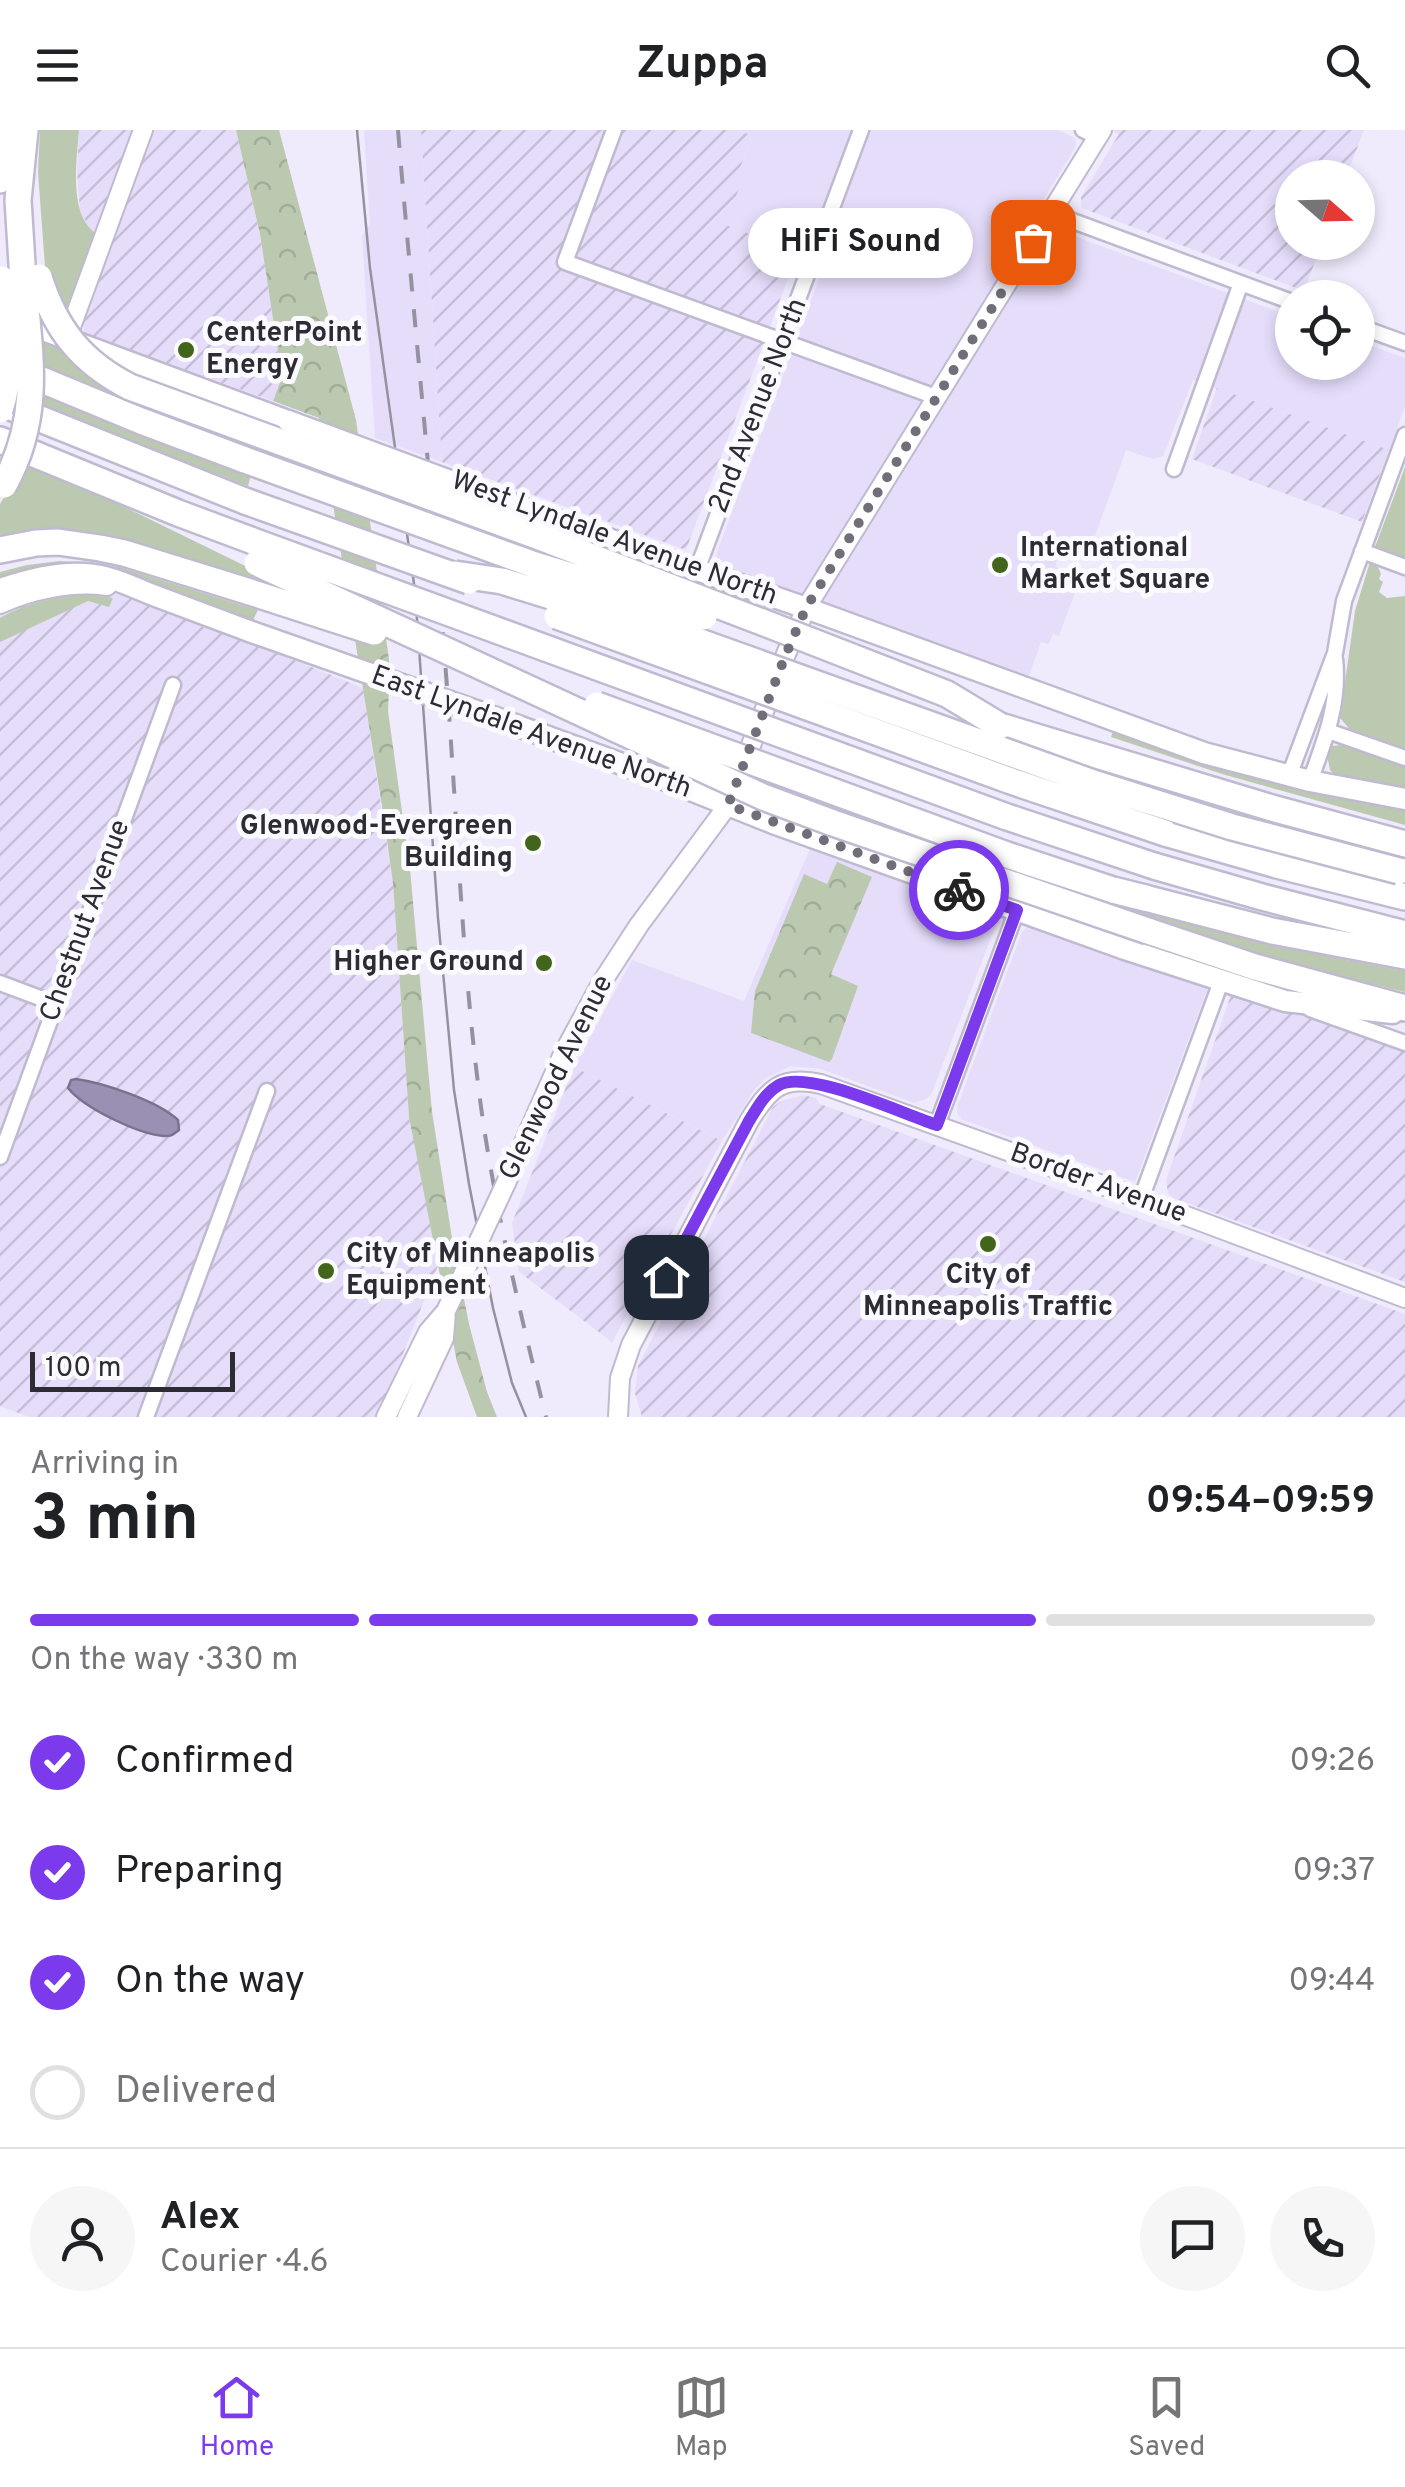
<!DOCTYPE html>
<meta charset="utf-8">
<style>
body{margin:0;font-family:Overpass,sans-serif;background:#f6f6f6;color:#202124;height:100vh;display:flex;flex-direction:column;font-size:38px;white-space:nowrap}
*{box-sizing:border-box;margin:0}
p{font-size:32px;color:#757577}
.icon{flex:none;width:55px;height:55px;fill:none;stroke:currentColor;stroke-width:2;stroke-linecap:round;stroke-linejoin:round}
.map{position:relative;height:1287px;overflow:hidden}
.details{display:flex;flex-direction:column;background:#fff;flex:1}
.details>*{flex:none}
.needle{width:65px;rotate:110deg}
.tools{position:absolute;left:1275px;top:30px;display:grid;gap:20px}
.tools a{display:grid;place-items:center;width:100px;height:100px;border-radius:50%;background:#fff;box-shadow:0 5px 15px #0003;font-size:50px}
.scale{position:absolute;left:30px;bottom:25px;width:205px;box-sizing:border-box;padding-left:10px;border:5px solid #2d2b33;border-top:0;font-size:28px;line-height:35px;white-space:nowrap;color:#2d2b33;-webkit-text-stroke:8px #fbfafe;paint-order:stroke}
.pin{position:absolute;display:grid;place-items:center;width:85px;height:85px;color:#fff;margin:-42px;border-radius:20px;box-shadow:0 5px 15px #0006}
.courier{position:absolute;display:grid;place-items:center;width:100px;height:100px;margin:-50px;border:8px solid #7c3aed;border-radius:50%;background:#fff;color:#222;box-shadow:0 2px 12px #0007}
.bubble{position:absolute;height:70px;border-radius:35px;background:#fff;box-shadow:0 5px 15px #0003;font-size:32px;font-weight:700;line-height:70px;text-align:center}
.head em{font-style:normal;font-weight:700}
.head div{display:flex;flex-direction:column-reverse}
.head{display:flex;align-items:center;justify-content:space-between;height:170px;padding:0 30px}
h1{font-size:65px;font-weight:700;line-height:75px}
.bar{display:grid;grid-template-columns:repeat(4,1fr);gap:15px 10px;align-content:center;height:120px;padding:0 30px}
.bar i{height:12px;border-radius:8px;background:#e0e0e0}
.bar .current{background:#7c3aed}
.bar p{grid-column:span 4}
.line{display:flex;align-items:center;gap:25px;padding:0 30px;border-top:2px solid #e0e0e0}
.line div{flex:1}
.round{display:grid;place-items:center;flex:none;width:105px;height:105px;border-radius:52px;background:#f6f6f6}
ol{padding:0 30px;list-style:none}
li{display:flex;align-items:center;gap:30px;height:110px}
li p{margin-inline-start:auto}
li .icon{padding:10px;border-radius:50%;background:#7c3aed;color:#fff;stroke-width:4}
li:last-child{color:#757577}
li i{width:55px;height:55px;border:5px solid #e0e0e0;border-radius:50%}
header{display:flex;justify-content:space-between;align-items:center;height:130px;padding:0 30px;background:#fff;font-size:45px;font-weight:700}
.dock{display:flex;justify-content:space-around;align-items:center;height:140px;border-top:2px solid #e0e0e0;background:#fff;font-size:28px;color:#757577}
.dock a{display:grid;justify-items:center;gap:5px}
.dock .current{color:#7c3aed}
.map>svg:first-child{display:block}
</style>
<header><svg class="icon" aria-label="menu" viewBox="0 0 24 24"><path d="M4 6h16M4 12h16M4 18h16"/></svg>Zuppa<svg class="icon" aria-label="search" viewBox="0 0 24 24"><circle cx="10" cy="10" r="6"/><path d="M15 15l6 6"/></svg></header>
<div class="map">
<svg width="1405" height="1287" viewBox="0 0 1405 1287">
<defs>
<pattern id="industrial-furrows" width="10" height="10" patternUnits="userSpaceOnUse" patternTransform="scale(2.5)"><rect width="10" height="10" fill="#e6ddfb"/><path d="M-1 1l2-2M0 10L10 0M9 11l2-2" fill="none" stroke="#c6bed8"/></pattern>
<pattern id="park-crowns" width="20" height="18" patternUnits="userSpaceOnUse" patternTransform="scale(2.5)"><rect width="20" height="18" fill="#bbc9b0"/><path d="M2 6a3 3 0 1 1 6 0M12 15a3 3 0 1 1 6 0" fill="none" stroke="#a1ad98"/></pattern>
</defs>
<rect width="100%" height="100%" fill="#efeafc"/>
<path fill="#e6ddfb" d="M364,0h57l21,332 -67,-24 -13,-202 8,-11z
M737,0h321l15,7 3,4 -1,7 -44,72 261,97v45h66v-21l47,17v48l-16,44 -196,-70 -30,76 -10,3 -27,-9 -40,111 -27,-8 -4,14 26,9 -22,60 -6,-2 -4,10 -8,-2 -14,39 -306,-112 -5,-8 1,-9 108,-289 -100,-38 20,-54 -5,-2 11,-29 -3,-6z
M812,714l185,69 2,4 -68,178 -5,4 -11,4 -94,-34 -30,-3 -26,13 -10,10 -33,52 -148,-74 58,-107 112,41z
M1029,795l177,58 1,7 -72,192 -172,-62 -5,-5 -1,-8 65,-175z"/>
<path fill="url(#industrial-furrows)" d="M79,0h157l24,104 22,143 -9,24 -189,-68 -1,-11 30,-82 -22,-8 -11,-22 -3,-37z
M421,0h316l11,4 3,6 -11,28 5,3 -19,54 72,27 -112,298 -244,-88z
M1111,0h253l-18,47 -54,1v64l30,1 -18,48 -222,-83 -1,-11 38,-63z
M1217,258l172,62 -27,72 -170,-63z
M94,457l69,20 200,81 30,195 16,234 30,146 -61,154h-349l-29,-11v-796l29,-16z
M1238,859l167,59v234l-232,-84 -5,-5 -2,-13 65,-185z
M574,937l148,74 -110,201 -93,-70 -7,-49z
M803,965l13,3 4,6 585,210v103h-763l-7,-24 3,-27 135,-259 8,-6z"/>
<path fill="#bbc9b0" d="M40,0h39c-2,30 -11,82 16,103l-27,83 -23,-49 -7,-95z
M37,208l29,11 194,95v6l-220,-85z
M41,263l210,82 -3,11 -208,-81z
M25,333l69,29 176,86 -2,6 -134,-42 -28,-6 -29,-3 -77,10v-39z
M1405,337v90l-2,1 -28,-11z
M60,431l59,6 139,43 -5,10 -121,-43 -132,7v-12l27,-7z
M1370,432l8,5 3,7 -2,5 4,3 -4,10 8,6 18,-2v154l-52,-17 -13,-15 15,-107z
M87,464l26,4 -4,9 -21,-6 -88,41v-24c27,-16 56,-21 87,-24z
M1113,602l132,43 160,34v16l-183,-51 -111,-37z
M1342,615l63,20v26l-71,-17 -4,-4 -3,-15 5,-9z
M1066,760c112,33 224,61 339,81v21l-146,-36 -195,-61z"/>
<path fill="url(#park-crowns)" d="M236,0h43l77,290 34,247 -2,44 22,158 22,243 20,126 17,86 18,68 10,25h-20l-20,-55 -48,-245 -16,-234 -10,-71 -64,-394 -46,-17 9,-24 -22,-143z
M837,732l35,15 -41,97 27,12 -26,73 -3,3 -78,-29 4,-42 49,-117 23,10z"/>
<path fill="#9a90b3" stroke="#79728d" stroke-width="2.5" d="M76,949c28,4 82,22 102,41l1,10c-7,5 -6,6 -15,6 -26,-2 -80,-28 -96,-48l3,-8z"/>
<g fill="none" stroke-linecap="round" stroke-linejoin="round">
<defs>
<path id="minor" d="M614,0l-49,132 371,135
M1083,0l15,7
M1051,83l241,89
M1358,196l47,17
M1174,339l67,-186
M1362,421l43,16
M697,440l164,-440
M1328,601l77,27
M1289,646l46,-123 9,-52 61,-166
M1310,651c15,-41 30,-78 25,-122
M0,853l56,21
M1310,879l95,34
M937,995l80,-215
M0,1027l173,-472
M1141,1069l81,-220
M146,1287l121,-326"/>
<path id="tertiary" d="M67,208l76,-208
M0,474c31,-14 72,-23 107,-18
M506,1053l57,-129 39,-72 37,-57 89,-120 58,-151 20,-46 296,-478
M386,1287l42,-85 18,-21
M407,1287l37,-79 2,-27
M618,1287l2,-39 11,-33 118,-224c20,-32 32,-46 72,-37l320,115 264,99"/>
<path id="secondary" d="M16,190l272,101
M574,397l232,81 398,145 106,28 95,18
M0,459c28,-9 56,-17 85,-15 27,2 43,11 68,21 32,12 64,24 96,36
M496,588l167,61 110,44 352,126 160,52 108,12"/>
<path id="motorway" d="M0,50l6,-50
M23,150l-5,-80 7,-70
M13,238l128,53 104,39
M8,276l237,95
M0,310l178,73 75,28
M0,420l36,-7 22,-1 42,6 24,5 126,39
M1000,596l272,82 133,36
M1165,703l112,32 128,32
M1154,736l108,31 143,37
M1145,768l127,33 133,25
M1148,801l107,36 150,41"/>
</defs>
<use href="#minor" stroke="#c0bad0" stroke-width="19"/>
<use href="#tertiary" stroke="#c0bad0" stroke-width="22"/>
<use href="#secondary" stroke="#c0bad0" stroke-width="25"/>
<use href="#motorway" stroke="#c0bad0" stroke-width="30"/>
<use href="#minor" stroke="#fff" stroke-width="14"/>
<use href="#tertiary" stroke="#fff" stroke-width="18"/>
<use href="#secondary" stroke="#fff" stroke-width="20"/>
<use href="#motorway" stroke="#fff" stroke-width="25"/>
<path stroke="#95929f" stroke-width="2.5" d="M357,0l13,138 45,323 23,327 16,172 15,94 24,124 19,75 14,34"/>
<path stroke="#95929f" stroke-width="4" stroke-dasharray="18 18" stroke-linecap="butt" d="M398,0c15,181 34,363 48,544 12,151 16,304 38,454 15,97 38,193 62,289"/>
<defs>
<path id="tertiary-bridge" d="M446,1181l60,-128"/>
<path id="secondary-bridge" d="M288,291l286,106
M249,501l247,87"/>
<path id="motorway-bridge" d="M39,147c16,52 42,85 91,110l407,149 225,86 185,72 53,32
M0,280c14,-43 7,-87 2,-131
M245,330l290,105 169,52
M4,355c38,-69 26,-130 19,-205
M245,371l224,80
M253,411l754,276 147,49
M257,433l506,234 70,26 315,108
M455,444l47,7 201,62 393,141 136,43 167,44
M250,462l124,40
M557,486l454,165 154,52
M597,575l410,150 106,35 32,8"/>
</defs>
<use href="#tertiary-bridge" stroke="#c0bad0" stroke-width="22" stroke-linecap="butt"/>
<use href="#secondary-bridge" stroke="#c0bad0" stroke-width="25" stroke-linecap="butt"/>
<use href="#motorway-bridge" stroke="#c0bad0" stroke-width="30" stroke-linecap="butt"/>
<use href="#tertiary-bridge" stroke="#fff" stroke-width="18"/>
<use href="#secondary-bridge" stroke="#fff" stroke-width="20"/>
<use href="#motorway-bridge" stroke="#fff" stroke-width="25"/>
</g>
<g fill="none" stroke-linecap="round" stroke-linejoin="round">
<path stroke="#716e79" stroke-width="10" stroke-dasharray="0 18" d="M959,760l-231,-85 58,-151 20,-46 227,-366"/>
<path stroke="#7c3aed" stroke-width="12" d="M666,1147l83,-156c8,-13 16,-28 30,-36 29,-16 124,29 158,40l80,-215 -58,-20"/>
</g>
<g fill="#43641b" stroke="#fbfafe" stroke-width="4">
<circle cx="186" cy="220" r="10"/>
<circle cx="1000" cy="435" r="10"/>
<circle cx="533" cy="713" r="10"/>
<circle cx="544" cy="833" r="10"/>
<circle cx="988" cy="1114" r="10"/>
<circle cx="326" cy="1141" r="10"/>
</g>
<g text-anchor="middle" dominant-baseline="central" stroke-width="10" stroke-linejoin="round" paint-order="stroke">
<g font-size="28" font-weight="bold" fill="#2d2b33" stroke="#fbfafe" text-anchor="start">
<text x="206" y="204">CenterPoint<tspan x="206" dy="32">Energy</tspan></text>
<text x="1020" y="419">International<tspan x="1020" dy="32">Market Square</tspan></text>
<text x="513" y="697" text-anchor="end">Glenwood-Evergreen<tspan x="513" dy="32">Building</tspan></text>
<text x="524" y="833" text-anchor="end">Higher Ground</text>
<text x="346" y="1125">City of Minneapolis<tspan x="346" dy="32">Equipment</tspan></text>
<text x="988" y="1146" text-anchor="middle">City of<tspan x="988" dy="32">Minneapolis Traffic</tspan></text>
</g>
<g font-size="28" fill="#2d2b33" stroke="#fbfafe">
<text transform="translate(759 276) rotate(-69)">2nd Avenue North</text>
<text transform="translate(614 409) rotate(20)">West Lyndale Avenue North</text>
<text transform="translate(531 603) rotate(20)">East Lyndale Avenue North</text>
<text transform="translate(86 791) rotate(-70)">Chestnut Avenue</text>
<text transform="translate(557 948) rotate(-64)">Glenwood Avenue</text>
<text transform="translate(1098 1054) rotate(20)">Border Avenue</text>
</g>
</g>
</svg>
<div class="tools">
<a><svg class="needle" viewBox="-14 -14 28 28"><path d="M0-13l5 13h-10z" fill="#e53935"/><path d="M0 13l5-13h-10z" fill="#757577"/></svg></a>
<a><svg class="icon" aria-label="locate" viewBox="0 0 24 24"><circle cx="12" cy="12" r="6"/><path d="M12 2v4M12 18v4M2 12h4M18 12h4"/></svg></a>
</div>
<div class="scale">100 m</div>
<div class="pin" style="left:1033px;top:112px;background:#ea580c"><svg class="icon" aria-label="bag" viewBox="0 0 24 24"><path d="M5 8h14l-1 12H6zM9 8a3 3 0 0 1 6 0"/></svg></div>
<div class="pin" style="left:666px;top:1147px;background:#1f2937"><svg class="icon" aria-label="home" viewBox="0 0 24 24"><path d="M3 11l9-7 9 7M6 9v11h12V9"/></svg></div>
<div class="courier" style="left:959px;top:760px"><svg class="icon" aria-label="bike" viewBox="0 0 24 24"><circle cx="6" cy="16" r="4"/><circle cx="18" cy="16" r="4"/><path d="M6 16l4-8h5l3 8M10 8l3 8H6M13 5h3"/></svg></div>
<div class="bubble" style="left:748px;top:78px;width:225px">HiFi Sound</div>
</div>
<section class="details">
<div class="head"><div><h1>3 min</h1><p>Arriving in</p></div><em>09:54–09:59</em></div>
<div class="bar"><i class="current"></i><i class="current"></i><i class="current"></i><i></i><p>On the way · 330 m</p></div>
<ol>
<li><svg class="icon" aria-label="check" viewBox="0 0 24 24"><path d="M5 12l5 5 9-10"/></svg>Confirmed<p>09:26</p></li>
<li><svg class="icon" aria-label="check" viewBox="0 0 24 24"><path d="M5 12l5 5 9-10"/></svg>Preparing<p>09:37</p></li>
<li><svg class="icon" aria-label="check" viewBox="0 0 24 24"><path d="M5 12l5 5 9-10"/></svg>On the way<p>09:44</p></li>
<li><i></i>Delivered</li>
</ol>
<div class="line" style="height:180px"><a class="round"><svg class="icon" aria-label="person" viewBox="0 0 24 24"><circle cx="12" cy="8" r="4"/><path d="M4 21q1-7 8-7t8 7"/></svg></a><div><b>Alex</b><p>Courier · 4.6</p></div><a class="round"><svg class="icon" aria-label="chat" viewBox="0 0 24 24"><path d="M4 5h16v11H9l-5 4z"/></svg></a><a class="round"><svg class="icon" aria-label="phone" viewBox="0 0 24 24"><path d="M5 4h4l2 5-3 2q2 4 5 5l2-3 5 2v4C11 20 4 13 5 4z"/></svg></a></div>
</section>
<nav class="dock">
<a class="current"><svg class="icon" aria-label="home" viewBox="0 0 24 24"><path d="M3 11l9-7 9 7M6 9v11h12V9"/></svg>Home</a>
<a><svg class="icon" aria-label="map" viewBox="0 0 24 24"><path d="M3 6l6-2 6 2 6-2v14l-6 2-6-2-6 2zM9 4v14M15 6v14"/></svg>Map</a>
<a><svg class="icon" aria-label="saved" viewBox="0 0 24 24"><path d="M7 4h10v16l-5-4-5 4z"/></svg>Saved</a>
</nav>
